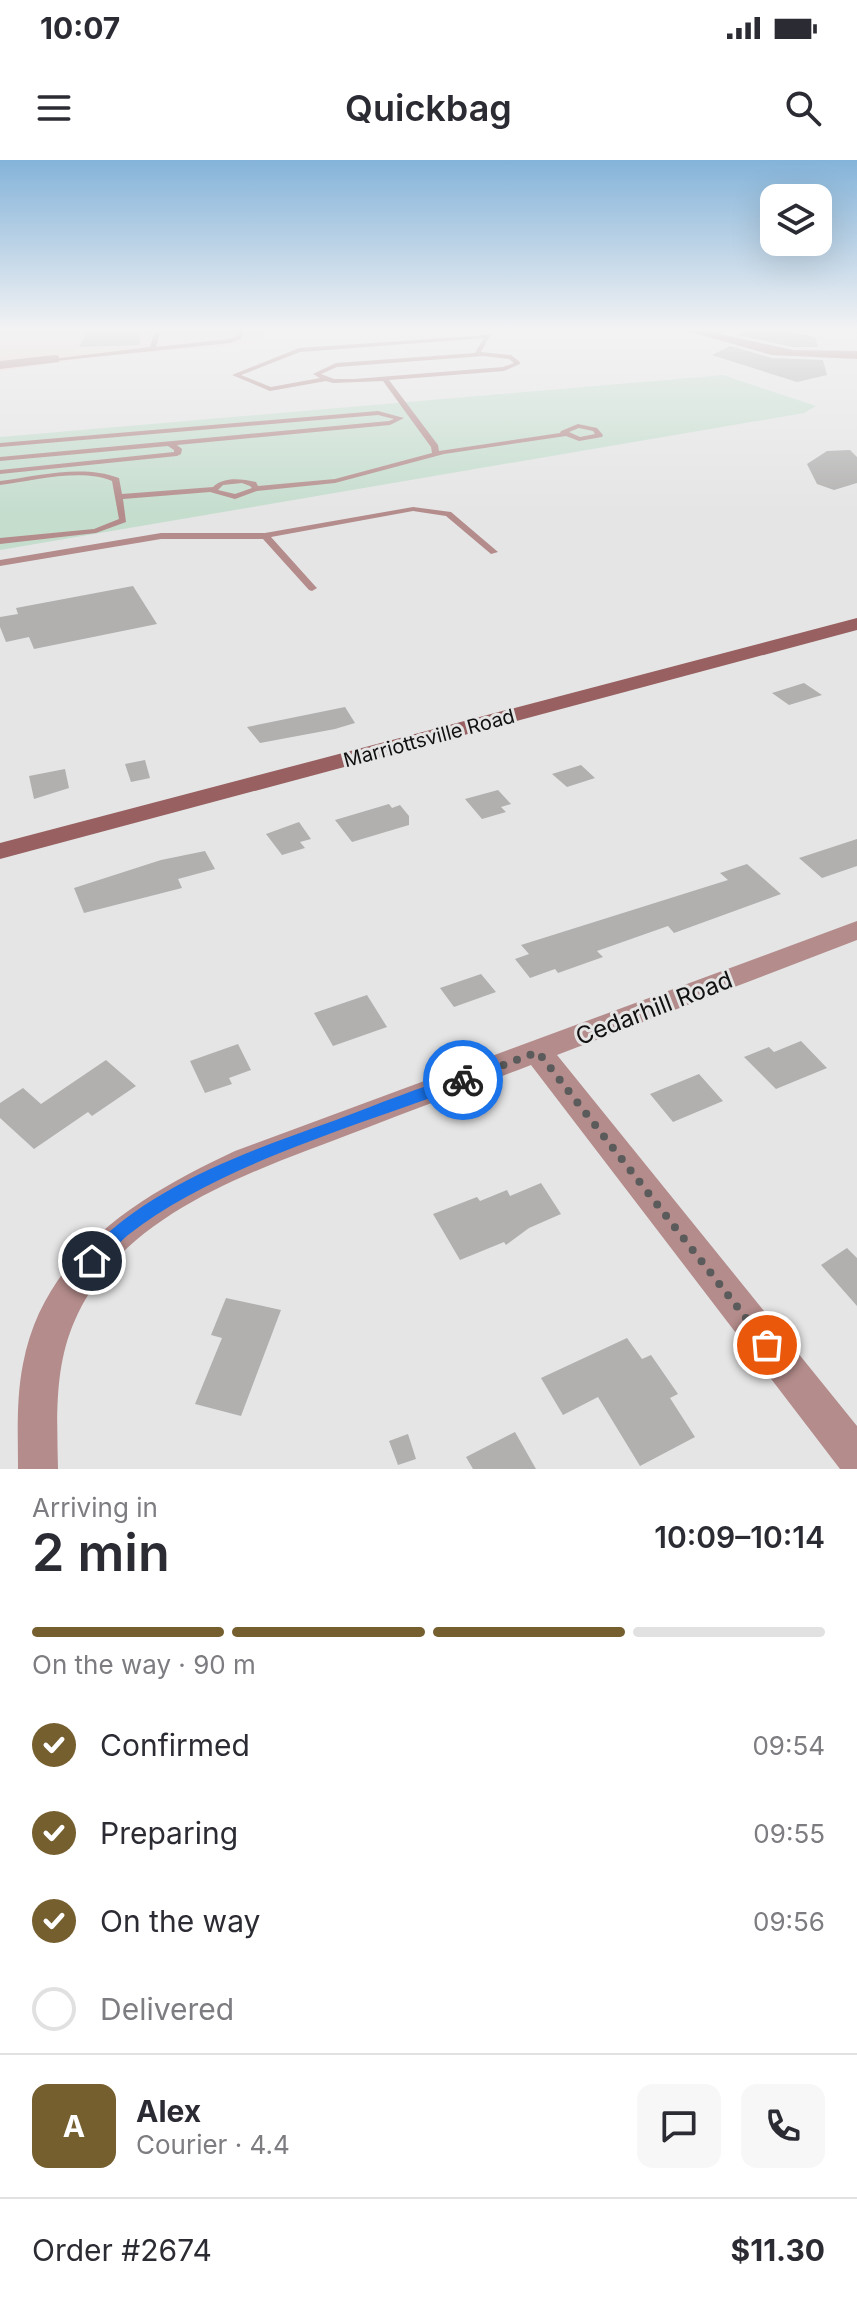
<!DOCTYPE html>
<meta charset="utf-8">
<style>
body{margin:0;font-family:Inter,sans-serif;background:#f7f7f7;color:#2b2b33;height:100vh;display:flex;flex-direction:column;font-size:30px;white-space:nowrap}
*{box-sizing:border-box;margin:0}
p{font-size:26px;color:#7c7c81}
.icon{flex:none;width:44px;height:44px;fill:none;stroke:currentColor;stroke-width:2;stroke-linecap:round;stroke-linejoin:round}
.map{position:relative;height:1309px;overflow:hidden}
.sheet{display:flex;flex-direction:column;background:#fff;flex:1}
.sheet>*{flex:none}
.buttons{position:absolute;left:760px;top:24px;display:grid;gap:16px}
.buttons a{display:grid;place-items:center;width:72px;height:72px;border-radius:16px;background:#fff;box-shadow:0 8px 32px #0002;font-size:40px}
.pin{position:absolute;display:grid;place-items:center;width:68px;height:68px;color:#fff;margin:-34px;border:4px solid #fff;border-radius:50%;box-shadow:0 2px 8px #0007}
.courier{position:absolute;display:grid;place-items:center;width:80px;height:80px;margin:-40px;border:6px solid #1a73e8;border-radius:50%;background:#fff;color:#222;box-shadow:0 2px 10px #0007}
.summary em{font-style:normal;font-weight:600}
.summary div{display:flex;flex-direction:column-reverse}
.summary{display:flex;align-items:center;justify-content:space-between;height:136px;padding:0 32px}
h1{font-size:52px;font-weight:600;line-height:60px}
.bar{display:grid;grid-template-columns:repeat(4,1fr);gap:12px 8px;align-content:center;height:96px;padding:0 32px}
.bar i{height:10px;border-radius:6px;background:#e1e1e2}
.bar .selected{background:#765f2f}
.bar p{grid-column:span 4}
.line{display:flex;align-items:center;gap:20px;padding:0 32px;border-top:2px solid #e1e1e2}
.line div{flex:1}
.round{display:grid;place-items:center;flex:none;width:84px;height:84px;border-radius:16px;background:#f7f7f7}
ol{padding:0 32px;list-style:none}
li{display:flex;align-items:center;gap:24px;height:88px}
li p{margin-inline-start:auto}
li .icon{padding:8px;border-radius:50%;background:#765f2f;color:#fff;stroke-width:4}
li:last-child{color:#7c7c81}
li i{width:44px;height:44px;border:4px solid #e1e1e2;border-radius:50%}
.status{display:flex;justify-content:space-between;align-items:center;height:56px;padding:0 40px;background:#fff;direction:ltr}
.status svg{height:22px;fill:currentColor}
header{display:flex;justify-content:space-between;align-items:center;height:104px;padding:0 32px;background:#fff;font-size:36px;font-weight:600}
.map>svg:first-child{display:block}
</style>
<div class="status"><b>10:07</b><svg viewBox="0 0 49 12"><path d="M0 12V9h3v3zM5 12V6h3v6zM10 12V3h3v9zM15 12V0h3v12zM26 1h20v11H26zM47 4h2v5h-2z"/></svg></div>
<header><svg class="icon" aria-label="menu" viewBox="0 0 24 24"><path d="M4 6h16M4 12h16M4 18h16"/></svg>Quickbag<svg class="icon" aria-label="search" viewBox="0 0 24 24"><circle cx="10" cy="10" r="6"/><path d="M15 15l6 6"/></svg></header>
<div class="map">
<svg width="857" height="1309" viewBox="0 0 857 1309">
<rect width="100%" height="100%" fill="#e5e5e6"/>
<path fill="#efd5d0" d="M0,170h262l1,13 -168,14 -95,14z"/>
<path fill="#c4ddcd" d="M723,215l93,31 -12,7 -804,137v-113z"/>
<path fill="#b1b0af" d="M88,170h52v15l-61,2z
M751,170l34,1 30,6 3,10h-25l-56,-12z
M730,186l42,12 51,2 4,15 -30,7 -85,-27z
M850,290l7,7v26l-23,7 -17,-6 -10,-20 20,-13z
M133,426l24,38 -123,25 -5,-12 -23,5 -6,-15v-10l18,-3 -2,-6z
M804,523l18,12 -33,10 -17,-12z
M345,547l10,16 -20,6 -75,14 -13,-16z
M145,600l5,18 -19,4 -6,-18z
M581,605l14,13 -28,9 -15,-13z
M65,609l4,19 -35,11 -5,-23z
M498,630l13,14 -10,3 5,5 -24,7 -17,-20z
M389,644l3,4 8,-3 9,11v9l-57,17 -17,-22z
M299,662l12,17 -11,3 5,6 -23,7 -16,-21z
M857,679v27l-35,12 -23,-20z
M205,691l10,18 -37,10 4,9 -98,25 -10,-25 87,-28z
M747,704l34,30 -107,39 -6,-7 -71,25 6,6 -45,16 -3,-4 -25,9 -15,-19 14,-5 -8,-9 207,-65 -8,-7z
M481,814l15,18 -42,15 -14,-19z
M367,835l20,32 -54,19 -19,-33z
M801,881l26,27 -51,21 -32,-32 25,-10 5,5z
M238,884l13,26 -22,8 3,6 -27,9 -15,-32z
M106,900l30,26 -44,30 -4,-4 -54,37 -34,-31v-15l23,-15 18,16z
M699,914l24,27 -50,21 -23,-28z
M541,1023l20,31 -32,14 -23,17 -2,-3 -44,18 -27,-46 44,-17 3,4 27,-11 3,6z
M847,1088l10,10v48l-36,-41z
M226,1138l55,12 -40,106 -46,-12 27,-66 -11,-3z
M627,1178l15,21 9,-4 27,39 -8,4 25,39 -55,29 -42,-69 -35,18 -22,-37z
M515,1272l21,37h-63l-7,-12z
M408,1274l8,25 -18,6 -9,-24z"/>
<g fill="none" stroke-linecap="round" stroke-linejoin="round">
<path fill="#b38c8b" fill-rule="evenodd" d="M155,170h6l-5,17 73,-8 7,-2 2,-7h6l-3,9 -11,4 -175,18 -3,-2 98,-12z
M490,175l-9,17 30,3 9,7v2l-16,7 -115,9 49,65 1,6 121,-18 1,-2 17,-7 19,4 6,7 -1,2 -23,4 -13,-5 -122,18 -109,29 -78,8 -22,8 -25,-7 -87,7 3,23 -30,11 -96,11v-6l94,-9 25,-10 -7,-38c-31,-13 -79,0 -112,4v-4c38,-5 82,-17 119,-3l3,16 91,-7c11,-11 29,-8 43,-5l2,4 77,-7 97,-26 -1,-6 -48,-66 -50,2 -7,-2 -56,10 -38,-16 67,-27zM484,178l-9,15 -139,10 -23,11 7,4 -49,9 -30,-12 59,-23zM484,196l25,3 5,4 -11,4 -149,12h-20l-13,-5 16,-7zM579,268l14,3 2,3 -15,3 -11,-5zM242,323l8,3 2,2 -17,6 -17,-4 5,-5z
M378,251l26,7 -14,7 -213,20 5,4 -1,5 -4,2 -177,18v-4l174,-18v-2l-6,-4 -168,15v-4l389,-36 5,-2 -16,-4 -378,32v-4z
M413,347l38,5 47,40 -7,2 -45,-38 -33,-5 -142,26 44,49 2,2 -5,3 -3,-1 -46,-51h-102l-161,27v-6l161,-27h104z"/>
<path fill="#b38c8b" fill-rule="evenodd" d="M683,170h19l91,20 64,1v8l-85,-4z
M55,195l4,1v6l-59,7v-8z
M857,761v19l-300,115 300,371v43h-17l-309,-404c-57,22 -113,43 -170,65 -101,39 -239,81 -286,190 -21,47 -18,98 -17,149h-40c0,-35 -2,-70 5,-105 21,-112 118,-169 212,-213z"/>
<path fill="#986060" fill-rule="evenodd" d="M857,458v12l-857,229v-16z"/>
</g>
<linearGradient id="sky" x2="0" y2="1"><stop stop-color="#84b3d9"/><stop offset="0.48" stop-color="#f3f3f4"/><stop offset="1" stop-color="#f3f3f4" stop-opacity="0"/></linearGradient>
<rect width="857" height="353" fill="url(#sky)"/>
<path fill="#1a73e8" d="M463,914l8,6 -2,4c-107,40 -252,81 -341,151 -11,9 -20,22 -29,32h-14l-3,-6 3,-6c66,-71 162,-103 251,-135 42,-16 84,-33 127,-46z"/>
<g fill="none" stroke-linecap="round" stroke-linejoin="round">
<path stroke="#5b5b5c" stroke-width="8" stroke-dasharray="0 14.4" d="M463,920l75,-28 229,293"/>
</g>
<g text-anchor="middle" dominant-baseline="central" stroke-width="6" stroke-linejoin="round" paint-order="stroke">
<g font-size="20" fill="#111" stroke="#e5e5e6">
<text transform="translate(429 578) rotate(-15)">Marriottsville Road</text>
</g>
<g font-size="24" fill="#111" stroke="#e5e5e6">
<text transform="translate(654 848) rotate(-21)">Cedarhill Road</text>
</g>
</g>
</svg>
<div class="buttons">
<a><svg class="icon" aria-label="layers" viewBox="0 0 24 24"><path d="M12 4l9 5-9 5-9-5zM3 14l9 5 9-5"/></svg></a>
</div>
<div class="pin" style="left:767px;top:1185px;background:#ea580c"><svg class="icon" aria-label="bag" viewBox="0 0 24 24"><path d="M5 8h14l-1 12H6zM9 8a3 3 0 0 1 6 0"/></svg></div>
<div class="pin" style="left:92px;top:1101px;background:#1f2937"><svg class="icon" aria-label="home" viewBox="0 0 24 24"><path d="M3 11l9-7 9 7M6 9v11h12V9"/></svg></div>
<div class="courier" style="left:463px;top:920px"><svg class="icon" aria-label="bike" viewBox="0 0 24 24"><circle cx="6" cy="16" r="4"/><circle cx="18" cy="16" r="4"/><path d="M6 16l4-8h5l3 8M10 8l3 8H6M13 5h3"/></svg></div>
</div>
<section class="sheet">
<div class="summary"><div><h1>2 min</h1><p>Arriving in</p></div><em>10:09–10:14</em></div>
<div class="bar"><i class="selected"></i><i class="selected"></i><i class="selected"></i><i></i><p>On the way · 90 m</p></div>
<ol>
<li><svg class="icon" aria-label="check" viewBox="0 0 24 24"><path d="M5 12l5 5 9-10"/></svg>Confirmed<p>09:54</p></li>
<li><svg class="icon" aria-label="check" viewBox="0 0 24 24"><path d="M5 12l5 5 9-10"/></svg>Preparing<p>09:55</p></li>
<li><svg class="icon" aria-label="check" viewBox="0 0 24 24"><path d="M5 12l5 5 9-10"/></svg>On the way<p>09:56</p></li>
<li><i></i>Delivered</li>
</ol>
<div class="line" style="height:144px"><b class="round" style="background:#765f2f;color:#fff">A</b><div><b>Alex</b><p>Courier · 4.4</p></div><a class="round"><svg class="icon" aria-label="chat" viewBox="0 0 24 24"><path d="M4 5h16v11H9l-5 4z"/></svg></a><a class="round"><svg class="icon" aria-label="phone" viewBox="0 0 24 24"><path d="M5 4h4l2 5-3 2q2 4 5 5l2-3 5 2v4C11 20 4 13 5 4z"/></svg></a></div>
<div class="line" style="height:104px"><div>Order #2674</div><b>$11.30</b></div>
</section>
